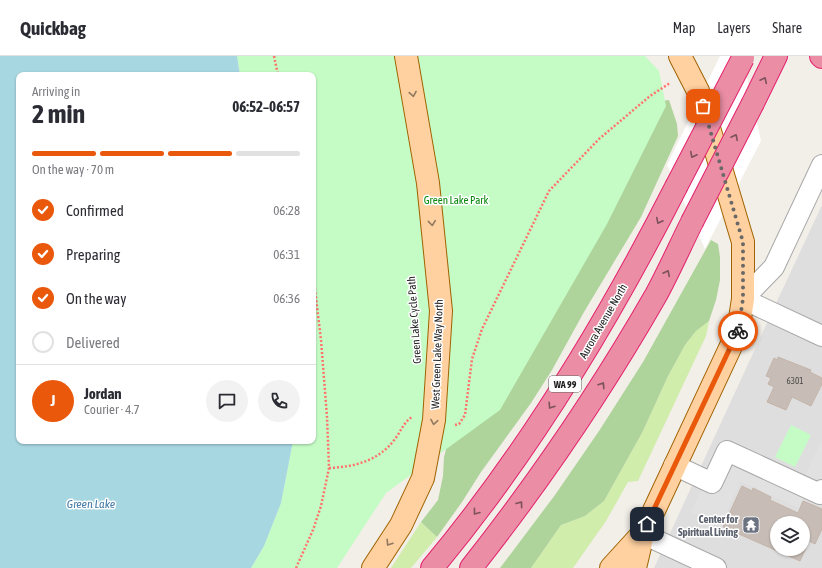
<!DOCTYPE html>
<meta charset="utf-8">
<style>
body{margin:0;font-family:"Asap Condensed",sans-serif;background:#f2f2f3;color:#2b2b33;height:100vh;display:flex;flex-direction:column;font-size:15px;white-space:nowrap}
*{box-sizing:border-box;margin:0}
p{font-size:13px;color:#7c7c81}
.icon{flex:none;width:22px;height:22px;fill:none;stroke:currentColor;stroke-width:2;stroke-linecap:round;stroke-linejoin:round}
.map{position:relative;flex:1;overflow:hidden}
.sheet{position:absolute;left:16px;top:16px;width:300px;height:372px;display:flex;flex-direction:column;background:#fff;border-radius:8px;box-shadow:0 1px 3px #0004}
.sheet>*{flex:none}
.controls{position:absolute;left:770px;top:460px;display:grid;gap:8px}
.controls a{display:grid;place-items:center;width:40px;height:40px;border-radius:50%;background:#fff;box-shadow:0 1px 3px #0004;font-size:20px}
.pin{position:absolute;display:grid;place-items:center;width:34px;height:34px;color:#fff;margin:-17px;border-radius:8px;box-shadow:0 2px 6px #0006}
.courier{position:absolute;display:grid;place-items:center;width:40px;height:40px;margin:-20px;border:3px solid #ea580c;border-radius:50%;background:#fff;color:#222;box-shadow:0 1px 5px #0007}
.summary em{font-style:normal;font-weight:700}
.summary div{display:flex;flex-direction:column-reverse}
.summary{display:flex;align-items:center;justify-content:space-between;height:68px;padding:0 16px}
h1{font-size:26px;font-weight:700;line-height:30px}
.bar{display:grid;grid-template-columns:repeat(4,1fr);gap:6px 4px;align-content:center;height:48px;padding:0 16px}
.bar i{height:5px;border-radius:3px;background:#e1e1e2}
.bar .current{background:#ea580c}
.bar p{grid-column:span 4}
.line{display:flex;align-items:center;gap:10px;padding:0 16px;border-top:1px solid #e1e1e2}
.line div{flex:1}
.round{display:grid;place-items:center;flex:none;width:42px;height:42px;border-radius:21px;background:#f2f2f3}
ol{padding:0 16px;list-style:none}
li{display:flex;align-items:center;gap:12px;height:44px}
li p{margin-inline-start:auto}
li .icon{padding:4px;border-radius:50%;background:#ea580c;color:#fff;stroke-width:4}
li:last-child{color:#7c7c81}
li i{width:22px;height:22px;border:2px solid #e1e1e2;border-radius:50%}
header{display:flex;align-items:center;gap:24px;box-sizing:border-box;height:56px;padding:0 20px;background:#fff;border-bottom:1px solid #e1e1e2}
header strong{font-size:19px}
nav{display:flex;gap:22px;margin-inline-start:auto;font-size:14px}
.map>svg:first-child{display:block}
</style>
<header>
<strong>Quickbag</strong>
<nav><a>Map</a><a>Layers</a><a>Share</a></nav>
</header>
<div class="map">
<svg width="822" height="512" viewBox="0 0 822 512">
<rect width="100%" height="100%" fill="#f2eee8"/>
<path fill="#dfdede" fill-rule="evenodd" d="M822,149v363h-168l125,-271zM777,467h26v26h-26z"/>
<path fill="#d0edac" d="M709,265l-3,15 -68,145 -10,1 -22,39 -33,47h-42l30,-43 24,-9 19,-15 39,-70 25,-55 17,-31 11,-14z
M421,466l16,15 -26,31h-20z"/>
<path fill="#aed39b" d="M669,44l8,24 1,12 -37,81 -57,95 -32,58 -21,33 -50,69 -19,30 -25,35 -16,-15 17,-22 5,-24 1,-19 6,-22 202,-333z
M711,184l7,4 2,13v23l-4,20 -7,21 -13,10 -11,14 -17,31 -25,55 -39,70 -19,15 -24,9 -30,43h-31l55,-73 44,-64 44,-69z"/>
<path fill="#c5fcc6" d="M237,0h408l14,15 7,35 -59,118 -107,186 -114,83 -49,75h-86l13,-22 17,-43 12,-62h20v-366h-73z
M791,369l20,10 -16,32 -20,-10z"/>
<path fill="#e1e1e1" d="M822,383v56l-14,-6 -9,19 -58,-27 -21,45 -29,-14 28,-60 80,37z"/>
<path fill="#a7d7e1" d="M0,0h237l3,19h-221v366h274l-12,62 -17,43 -13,22h-251z"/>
<path fill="#fff" d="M720,0h22l19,85 -56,108 -38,-84z"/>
<path fill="#c7bdb6" stroke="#c4b4a9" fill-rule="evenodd" d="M778,301l33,13 -1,2 12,6v6l-11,22 -19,-9 -6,13 -19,-8 7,-15 -6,-3 3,-6 -5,-2 8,-18 3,2z
M742,430l10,5 1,-3 18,9 -1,3 28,13 5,-12 19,8v20l-7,15 -6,-3 -9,20 -77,-34zM777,467h26v26h-26z"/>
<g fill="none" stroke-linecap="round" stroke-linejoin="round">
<defs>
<path id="minor" d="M822,109l-48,102 -31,32 79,37
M674,409l38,18 15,-32 93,43 2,-4
M643,478l73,34"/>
<path id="major" d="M373,512l28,-43 22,-47 11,-58 7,-109 -13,-128 -22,-127
M611,512l31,-34
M635,512l8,-34 95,-203 5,-32v-57l-45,-151 -18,-35"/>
<path id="highway" d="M821,0l1,1
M753,47l23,-47
M432,512c97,-116 176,-247 244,-381
M471,512c68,-86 130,-177 185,-273 13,-24 24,-49 36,-73"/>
</defs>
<use href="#minor" stroke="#a8a8a8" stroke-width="22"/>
<use href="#major" stroke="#9f6200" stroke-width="24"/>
<use href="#highway" stroke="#e3226e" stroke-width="24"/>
<path stroke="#ff736c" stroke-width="2.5" stroke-dasharray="2 2" stroke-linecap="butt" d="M274,0l4,19
M455,369l4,-1 6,-9 7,-56 10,-30 67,-138 50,-52 51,-43 20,-13
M329,412c25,-1 50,-7 66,-29 6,-8 9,-17 17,-22
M296,512l17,-38 8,-24 8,-38 -2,-51 -6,-77 -8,-67"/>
<use href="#minor" stroke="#fff" stroke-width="20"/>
<use href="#major" stroke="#ffd1a0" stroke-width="22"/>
<use href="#highway" stroke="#eb8da4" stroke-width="22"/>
<defs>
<path id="highway-bridge" d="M676,131l67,-129
M692,166l61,-119"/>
</defs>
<use href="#highway-bridge" stroke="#e3226e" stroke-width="24" stroke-linecap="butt"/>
<use href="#highway-bridge" stroke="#eb8da4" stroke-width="22"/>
</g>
<defs><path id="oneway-chevron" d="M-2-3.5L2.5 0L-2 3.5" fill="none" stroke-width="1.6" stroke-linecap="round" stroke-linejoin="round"/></defs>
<g stroke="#7c525c">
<use href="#oneway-chevron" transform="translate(764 24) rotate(-64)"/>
<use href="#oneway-chevron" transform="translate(735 81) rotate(-63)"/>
<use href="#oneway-chevron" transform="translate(693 99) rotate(117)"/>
<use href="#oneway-chevron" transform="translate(659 165) rotate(117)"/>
<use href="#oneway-chevron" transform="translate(667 217) rotate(-63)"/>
<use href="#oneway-chevron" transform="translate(602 329) rotate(-57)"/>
<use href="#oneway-chevron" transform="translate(551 350) rotate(123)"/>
<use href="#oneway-chevron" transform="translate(520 448) rotate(-54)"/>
<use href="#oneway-chevron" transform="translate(476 456) rotate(128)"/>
</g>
<g stroke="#907960">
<use href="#oneway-chevron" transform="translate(413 38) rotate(80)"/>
<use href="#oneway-chevron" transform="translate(432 167) rotate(84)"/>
<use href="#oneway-chevron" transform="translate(434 366) rotate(99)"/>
<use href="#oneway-chevron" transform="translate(389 487) rotate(123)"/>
</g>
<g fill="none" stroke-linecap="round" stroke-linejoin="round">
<path stroke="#6a6967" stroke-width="4" stroke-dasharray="0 7.2" d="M703,50l40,136v57l-5,32"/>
<path stroke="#ea580c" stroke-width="5" d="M647,468l91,-193"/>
</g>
<defs>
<symbol id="temple-square" viewBox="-11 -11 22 22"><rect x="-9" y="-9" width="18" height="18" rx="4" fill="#6b7280" stroke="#fff"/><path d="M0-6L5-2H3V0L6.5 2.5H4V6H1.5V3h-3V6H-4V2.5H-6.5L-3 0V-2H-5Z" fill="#fff"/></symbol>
</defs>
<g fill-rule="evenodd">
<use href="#temple-square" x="741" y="459" width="20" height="20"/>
</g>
<g text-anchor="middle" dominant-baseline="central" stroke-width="3" stroke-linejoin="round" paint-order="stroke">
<g font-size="9" fill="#4a4846">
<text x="795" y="325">6301</text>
</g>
<rect fill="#fff" stroke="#646464" stroke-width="1" x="549" y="320" width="32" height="16" rx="3"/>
<g font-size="10" font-weight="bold" fill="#212121">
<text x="565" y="328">WA 99</text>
</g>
<g font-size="11" fill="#07870b" stroke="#fff">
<text x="456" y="144">Green Lake Park</text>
</g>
<g font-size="11" fill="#212121" stroke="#fff">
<text transform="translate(414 264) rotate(-94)">Green Lake Cycle Path</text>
<text transform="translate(603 265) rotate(-60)">Aurora Avenue North</text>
<text transform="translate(437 298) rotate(-88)">West Green Lake Way North</text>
</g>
<g font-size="11" font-weight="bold" fill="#5b616d" stroke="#fff" text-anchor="end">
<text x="738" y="463">Center for<tspan x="738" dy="13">Spiritual Living</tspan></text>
</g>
<g font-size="12" font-style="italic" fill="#4279a6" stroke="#fff">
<text x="91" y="448">Green Lake</text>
</g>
</g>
</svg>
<div class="controls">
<a><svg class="icon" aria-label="layers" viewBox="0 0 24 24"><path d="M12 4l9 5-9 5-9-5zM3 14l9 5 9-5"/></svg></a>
</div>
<div class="pin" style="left:703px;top:50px;background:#ea580c"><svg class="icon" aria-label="bag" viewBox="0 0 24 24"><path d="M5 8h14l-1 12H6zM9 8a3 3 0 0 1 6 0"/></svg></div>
<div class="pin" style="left:647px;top:468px;background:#1f2937"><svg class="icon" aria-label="home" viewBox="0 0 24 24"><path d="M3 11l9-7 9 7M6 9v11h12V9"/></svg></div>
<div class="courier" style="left:738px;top:275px"><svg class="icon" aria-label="bike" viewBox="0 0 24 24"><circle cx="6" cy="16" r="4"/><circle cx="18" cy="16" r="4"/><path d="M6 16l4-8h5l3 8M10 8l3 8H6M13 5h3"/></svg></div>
<section class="sheet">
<div class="summary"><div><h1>2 min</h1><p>Arriving in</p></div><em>06:52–06:57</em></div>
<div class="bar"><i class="current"></i><i class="current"></i><i class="current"></i><i></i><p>On the way · 70 m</p></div>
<ol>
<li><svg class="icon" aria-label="check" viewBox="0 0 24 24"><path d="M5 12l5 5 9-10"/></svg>Confirmed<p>06:28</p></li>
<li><svg class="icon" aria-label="check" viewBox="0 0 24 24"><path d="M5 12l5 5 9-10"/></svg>Preparing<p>06:31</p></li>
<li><svg class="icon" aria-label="check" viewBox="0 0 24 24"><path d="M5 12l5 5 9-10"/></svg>On the way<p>06:36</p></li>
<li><i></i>Delivered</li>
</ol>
<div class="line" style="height:72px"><b class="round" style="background:#ea580c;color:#fff">J</b><div><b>Jordan</b><p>Courier · 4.7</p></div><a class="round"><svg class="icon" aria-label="chat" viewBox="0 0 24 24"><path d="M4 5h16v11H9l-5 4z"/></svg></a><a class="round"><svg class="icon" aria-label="phone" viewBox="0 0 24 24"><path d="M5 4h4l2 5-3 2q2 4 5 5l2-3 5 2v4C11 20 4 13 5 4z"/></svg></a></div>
</section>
</div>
